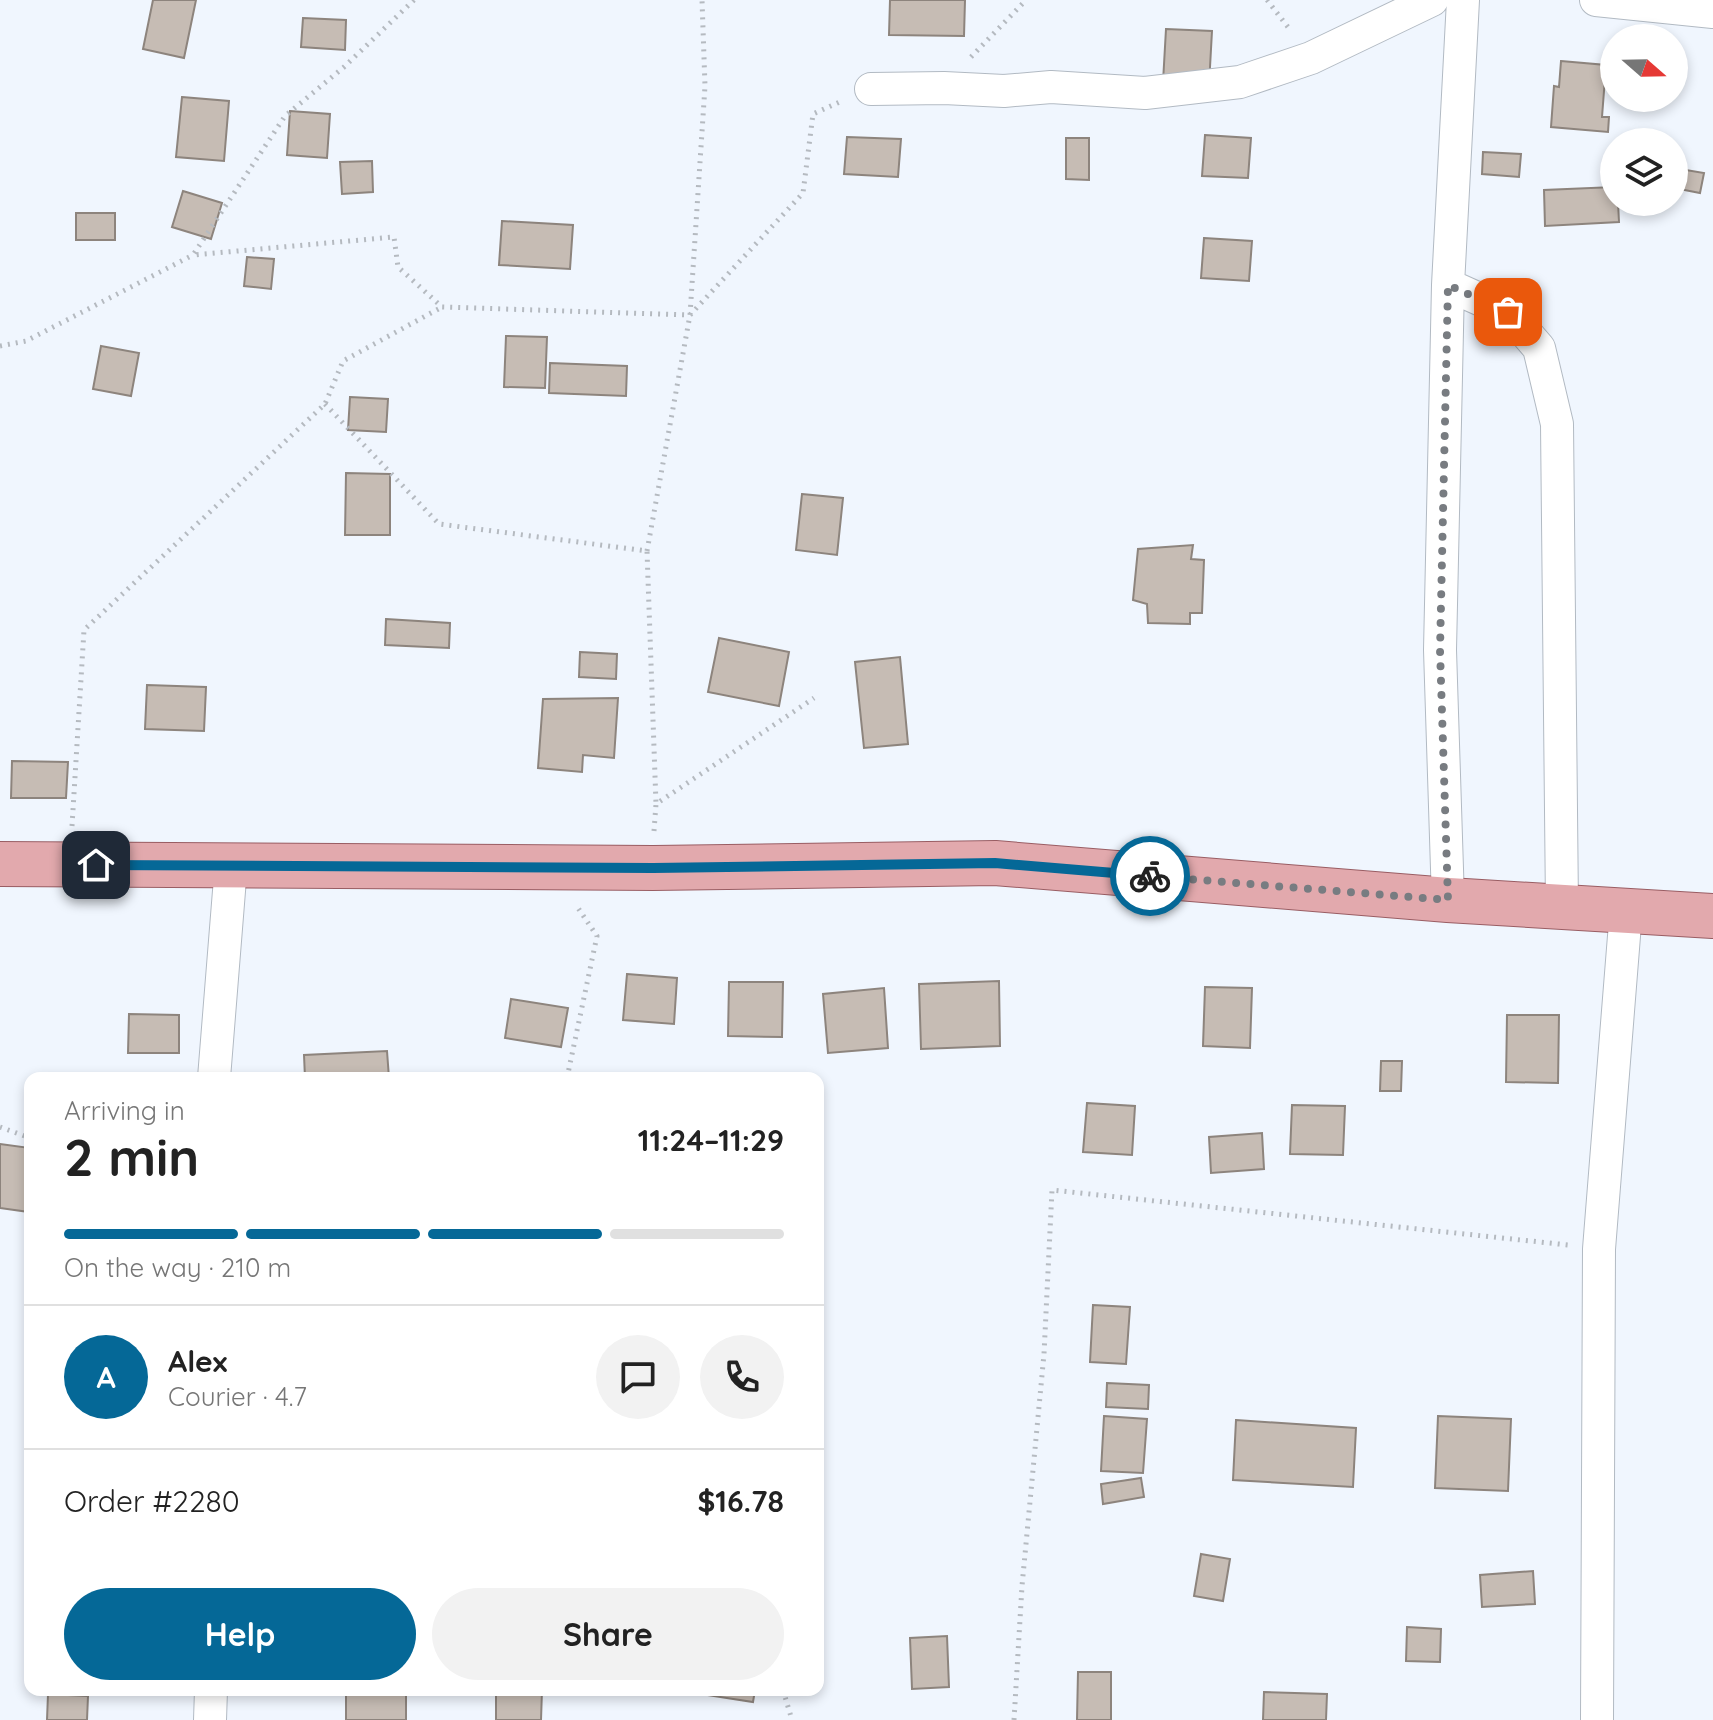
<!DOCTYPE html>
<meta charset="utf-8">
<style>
body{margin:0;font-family:Quicksand,sans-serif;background:#f2f2f2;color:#222;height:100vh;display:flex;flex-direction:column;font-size:30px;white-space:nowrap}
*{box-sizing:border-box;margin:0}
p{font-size:26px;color:#767676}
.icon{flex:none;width:44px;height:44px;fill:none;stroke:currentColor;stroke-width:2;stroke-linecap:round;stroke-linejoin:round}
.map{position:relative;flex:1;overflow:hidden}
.sheet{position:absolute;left:24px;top:1072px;width:800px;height:624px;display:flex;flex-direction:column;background:#fff;border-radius:16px;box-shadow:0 4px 12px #0003}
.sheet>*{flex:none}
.needle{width:52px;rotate:110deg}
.fabs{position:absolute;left:1600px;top:24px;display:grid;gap:16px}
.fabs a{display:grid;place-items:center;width:88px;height:88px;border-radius:50%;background:#fff;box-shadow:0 4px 12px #0003;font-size:40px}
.pin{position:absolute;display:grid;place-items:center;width:68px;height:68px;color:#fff;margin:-34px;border-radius:16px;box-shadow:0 4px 12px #0006}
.courier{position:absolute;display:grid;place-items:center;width:80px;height:80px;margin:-40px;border:6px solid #056897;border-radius:50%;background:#fff;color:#222;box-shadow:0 2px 10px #0007}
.overview em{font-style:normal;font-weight:800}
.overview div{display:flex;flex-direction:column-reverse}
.overview{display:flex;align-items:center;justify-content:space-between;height:136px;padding:0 40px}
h1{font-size:52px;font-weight:800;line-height:60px}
.bar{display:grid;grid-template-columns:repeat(4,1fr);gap:12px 8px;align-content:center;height:96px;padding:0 40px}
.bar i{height:10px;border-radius:6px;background:#e0e0e0}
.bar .active{background:#056897}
.bar p{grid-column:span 4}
.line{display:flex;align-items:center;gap:20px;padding:0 40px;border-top:2px solid #e0e0e0}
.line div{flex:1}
.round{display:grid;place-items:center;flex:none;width:84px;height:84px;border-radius:42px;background:#f2f2f2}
.button{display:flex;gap:16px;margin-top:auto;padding:16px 40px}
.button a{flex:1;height:92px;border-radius:48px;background:#056897;color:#fff;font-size:32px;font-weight:800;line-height:92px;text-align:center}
.button a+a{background:#f2f2f2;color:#222}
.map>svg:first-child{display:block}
</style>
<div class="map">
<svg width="1713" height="1720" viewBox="0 0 1713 1720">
<rect width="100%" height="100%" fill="#f0f6fe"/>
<path fill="#c6bcb4" stroke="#8d847d" stroke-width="2" d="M153,0h43l-12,58 -41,-9z
M890,0h75l-1,36 -75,-1z
M303,18l43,2 -1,30 -44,-3z
M1166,29l46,2 -3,54 -46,-3z
M1561,61l45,4 -4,52h7l-1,15 -57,-5 3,-41 5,1z
M182,97l47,4 -5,60 -48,-4z
M290,111l40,3 -3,44 -40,-3z
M1205,135l46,3 -3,40 -46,-2z
M847,137l54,2 -3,38 -54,-3z
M1066,138h23v42l-23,-1z
M1483,152l38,2 -2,23 -37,-3z
M372,161l1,31 -31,2 -2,-32z
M1674,168l30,5 -4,20 -26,-5z
M1614,187v15h4l1,20 -74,4 -1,-36z
M183,191l39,12 -11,36 -39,-12z
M76,213h39v27h-39z
M502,221l71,4 -3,44 -71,-4z
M1204,238l48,3 -3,40 -48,-3z
M247,257l27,2 -3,30 -27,-3z
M506,336l41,1 -2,51 -41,-1z
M101,346l38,7 -8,43 -38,-7z
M550,363l77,3 -1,30 -77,-3z
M350,397l38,2 -2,33 -38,-2z
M346,473l44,1v61h-45z
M802,494l41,4 -6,57 -41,-5z
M1193,545l-2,14 13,1 -2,53h-12v11l-42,-1 -1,-19 -14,-4 5,-51z
M386,619l64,4 -1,25 -64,-3z
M719,638l70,14 -10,54 -71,-14z
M580,652l37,2 -1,25 -37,-2z
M900,657l8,87 -44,4 -9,-86z
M147,685l59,2 -2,44 -59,-2z
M618,698l-4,60 -31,-3 -1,17 -44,-4 5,-69z
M12,761l56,1 -2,36h-55z
M627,974l50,4 -3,46 -51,-4z
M999,981l1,65 -79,3 -2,-65z
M729,982h54l-1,55 -54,-1z
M1205,987l47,1 -2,60 -47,-2z
M884,988l4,60 -60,5 -5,-59z
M511,999l57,9 -7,39 -56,-9z
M129,1014l50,1v38h-51z
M1507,1015h52l-1,68 -52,-1z
M387,1051l2,27h-84l-1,-23z
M1381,1061h21l-1,30h-21z
M1087,1103l48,3 -3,49 -49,-3z
M1292,1105l53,1 -2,49 -53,-1z
M1262,1133l2,36 -53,4 -2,-36z
M0,1144l30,4 -1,64 -29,-4z
M1093,1305l37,2 -4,57 -36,-2z
M1107,1383l42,2 -1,24 -42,-2z
M1104,1416l43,3 -4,54 -42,-2z
M1438,1416l73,3 -3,72 -73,-3z
M1236,1420l120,8 -3,59 -120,-7z
M1141,1478l3,19 -41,7 -2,-20z
M1201,1554l29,5 -7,42 -29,-5z
M1533,1571l2,33 -53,3 -2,-32z
M1407,1627l34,2 -1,33 -34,-1z
M947,1636l2,51 -37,2 -2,-51z
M1078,1672h33v48h-34z
M346,1690h60v30h-60z
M496,1690h46l-1,30h-45z
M694,1690h61l-2,12 -59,-9z
M1264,1692l63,2 -1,26h-63z
M48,1694l40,2 -1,24h-40z"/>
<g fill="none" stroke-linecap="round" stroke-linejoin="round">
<defs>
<path id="street" d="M1596,0l117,12
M871,89l73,-1 60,3 47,-4 94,6 95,-11 71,-24 121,-58
M1448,285l60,27 31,36 18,76 5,483
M1448,900l-8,-250 8,-365 15,-285
M214,1078l17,-212
M210,1720l1,-30
M1597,1720l2,-471 27,-338"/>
<path id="primary" d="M0,864l653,4 342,-5 453,37 265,16"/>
</defs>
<use href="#street" stroke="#b2bac3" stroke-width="34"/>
<use href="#primary" stroke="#995d63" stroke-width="46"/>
<path stroke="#b5bac0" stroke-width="5" stroke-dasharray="2 6" stroke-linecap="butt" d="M414,0l-70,67 -59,49 -92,139 201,-18 4,30 44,40 248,8 113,-122 10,-79 31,-14
M1267,0l24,31
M971,57l55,-57
M0,346l26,-5 167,-86
M325,404l114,120 208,27 9,253
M647,551l43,-236 15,-229 -3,-86
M72,826l12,-196 241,-226 18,-43 99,-54
M654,831l2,-27 158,-106
M567,1078l30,-142 -21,-31
M0,1127l30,11
M783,1690l9,30
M1014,1720l8,-134 22,-232 8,-164 516,55"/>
<use href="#street" stroke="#fff" stroke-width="32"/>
<use href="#primary" stroke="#e2a9ad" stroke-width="44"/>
</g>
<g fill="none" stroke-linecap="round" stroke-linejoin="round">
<path stroke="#787c81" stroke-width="8" stroke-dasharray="0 14.4" d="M1150,876l298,24 -8,-250 8,-365 60,27"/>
<path stroke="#056897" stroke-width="10" d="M96,865l557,3 342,-5 155,13"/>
</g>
</svg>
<div class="fabs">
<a><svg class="needle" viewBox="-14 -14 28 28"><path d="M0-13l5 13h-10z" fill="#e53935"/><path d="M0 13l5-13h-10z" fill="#767676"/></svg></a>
<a><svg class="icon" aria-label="layers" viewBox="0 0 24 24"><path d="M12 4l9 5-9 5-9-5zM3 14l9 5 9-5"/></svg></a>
</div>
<div class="pin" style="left:1508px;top:312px;background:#ea580c"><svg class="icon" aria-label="bag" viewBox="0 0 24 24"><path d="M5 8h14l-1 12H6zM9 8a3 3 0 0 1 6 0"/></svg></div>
<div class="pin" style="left:96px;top:865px;background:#1f2937"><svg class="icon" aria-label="home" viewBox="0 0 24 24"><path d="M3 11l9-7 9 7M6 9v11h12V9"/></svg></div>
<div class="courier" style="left:1150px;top:876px"><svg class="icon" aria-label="bike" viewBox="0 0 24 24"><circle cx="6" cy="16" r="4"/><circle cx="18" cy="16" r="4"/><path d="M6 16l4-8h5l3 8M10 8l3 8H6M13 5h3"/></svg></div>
<section class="sheet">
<div class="overview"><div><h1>2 min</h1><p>Arriving in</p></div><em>11:24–11:29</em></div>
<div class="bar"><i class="active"></i><i class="active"></i><i class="active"></i><i></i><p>On the way · 210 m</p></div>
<div class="line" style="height:144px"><b class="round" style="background:#056897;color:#fff">A</b><div><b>Alex</b><p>Courier · 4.7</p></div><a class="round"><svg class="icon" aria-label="chat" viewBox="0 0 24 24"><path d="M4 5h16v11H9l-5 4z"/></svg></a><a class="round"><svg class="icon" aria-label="phone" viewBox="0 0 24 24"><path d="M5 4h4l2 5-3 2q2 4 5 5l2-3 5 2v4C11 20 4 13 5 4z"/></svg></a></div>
<div class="line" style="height:104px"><div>Order #2280</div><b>$16.78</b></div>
<div class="button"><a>Help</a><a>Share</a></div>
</section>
</div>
